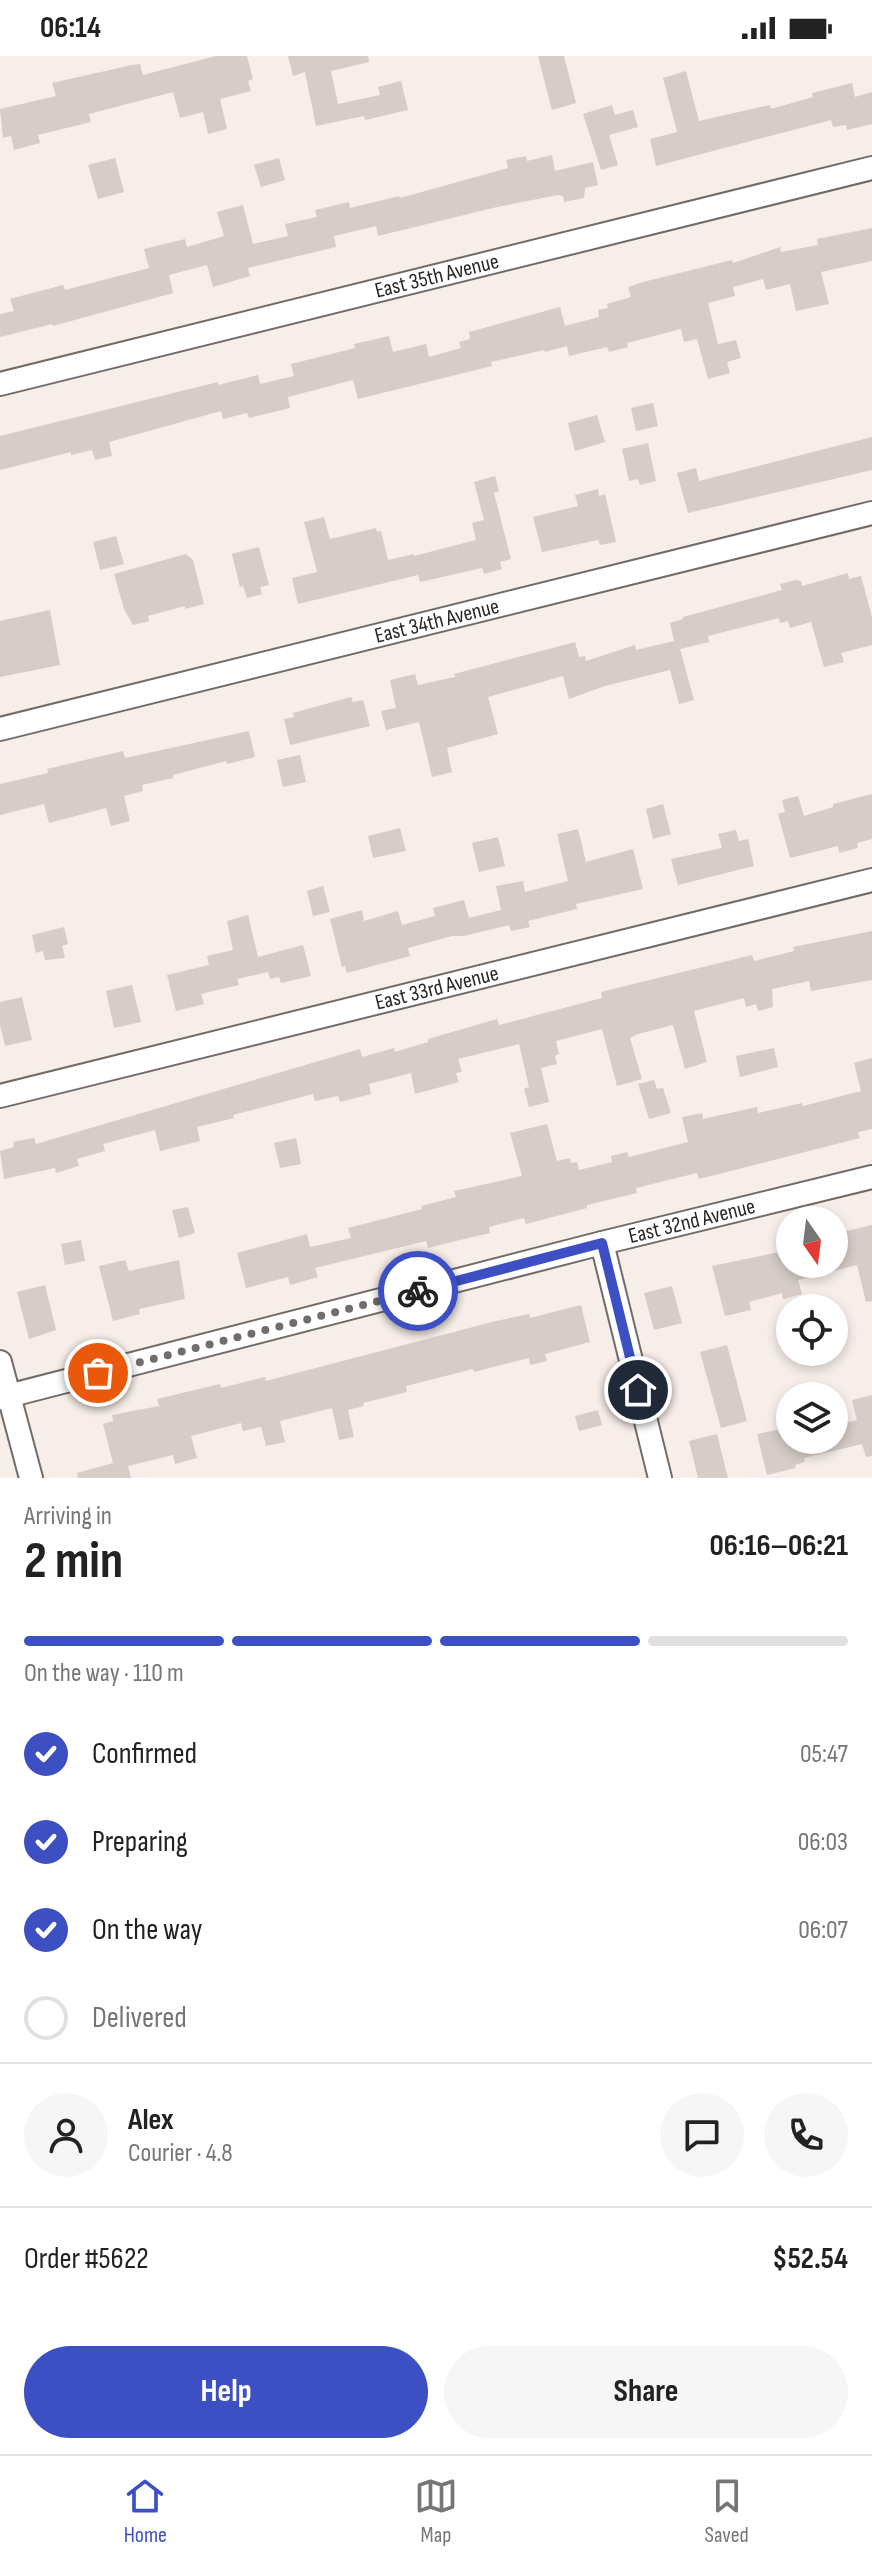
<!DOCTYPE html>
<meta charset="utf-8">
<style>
body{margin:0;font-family:"Sofia Sans Condensed",sans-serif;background:#f6f6f6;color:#222;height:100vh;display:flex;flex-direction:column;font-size:30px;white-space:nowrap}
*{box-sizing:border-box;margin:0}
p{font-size:26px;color:#767676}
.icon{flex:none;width:44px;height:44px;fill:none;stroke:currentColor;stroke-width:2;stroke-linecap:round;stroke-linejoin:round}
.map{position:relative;height:1422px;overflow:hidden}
.details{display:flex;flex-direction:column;background:#fff;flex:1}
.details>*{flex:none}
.needle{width:52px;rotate:166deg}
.controls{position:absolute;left:776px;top:1150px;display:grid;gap:16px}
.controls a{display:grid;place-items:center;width:72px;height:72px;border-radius:50%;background:#fff;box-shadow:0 4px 12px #0003;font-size:40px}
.pin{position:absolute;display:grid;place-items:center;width:68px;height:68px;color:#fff;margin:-34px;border:4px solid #fff;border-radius:50%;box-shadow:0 2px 8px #0007}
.courier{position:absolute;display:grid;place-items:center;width:80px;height:80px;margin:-40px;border:6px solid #3d50c3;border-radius:50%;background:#fff;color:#222;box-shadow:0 2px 10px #0007}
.overview em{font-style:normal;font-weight:700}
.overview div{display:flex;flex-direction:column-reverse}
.overview{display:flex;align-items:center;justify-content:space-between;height:136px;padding:0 24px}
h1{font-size:52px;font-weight:700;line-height:60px}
.bar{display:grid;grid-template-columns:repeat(4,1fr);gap:12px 8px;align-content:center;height:96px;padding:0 24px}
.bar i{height:10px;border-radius:6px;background:#e0e0e0}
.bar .selected{background:#3d50c3}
.bar p{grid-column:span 4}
.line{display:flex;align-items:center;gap:20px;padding:0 24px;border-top:2px solid #e0e0e0}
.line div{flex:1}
.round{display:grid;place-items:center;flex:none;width:84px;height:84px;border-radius:42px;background:#f6f6f6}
ol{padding:0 24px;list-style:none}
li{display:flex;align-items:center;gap:24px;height:88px}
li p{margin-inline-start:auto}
li .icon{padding:8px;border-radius:50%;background:#3d50c3;color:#fff;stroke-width:4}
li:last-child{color:#767676}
li i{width:44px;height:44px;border:4px solid #e0e0e0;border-radius:50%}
.action{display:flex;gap:16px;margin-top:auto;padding:16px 24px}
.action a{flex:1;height:92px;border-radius:48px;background:#3d50c3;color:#fff;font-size:32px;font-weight:700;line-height:92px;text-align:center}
.action a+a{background:#f6f6f6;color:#222}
.status{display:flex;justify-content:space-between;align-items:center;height:56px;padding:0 40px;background:#fff;direction:ltr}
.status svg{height:22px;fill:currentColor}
.tab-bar{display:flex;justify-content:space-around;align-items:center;height:112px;border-top:2px solid #e0e0e0;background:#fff;font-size:22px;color:#767676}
.tab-bar a{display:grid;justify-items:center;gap:4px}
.tab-bar .selected{color:#3d50c3}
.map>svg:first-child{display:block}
</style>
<div class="status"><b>06:14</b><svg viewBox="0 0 49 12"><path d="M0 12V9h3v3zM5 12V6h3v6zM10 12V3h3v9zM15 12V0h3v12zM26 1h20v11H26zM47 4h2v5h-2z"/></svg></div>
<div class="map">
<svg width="872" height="1422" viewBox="0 0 872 1422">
<rect width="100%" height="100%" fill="#f7ede9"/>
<path fill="#d6ccc8" d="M216,0h31l6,23 -5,2 3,10 -31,8 7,30 -19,5 -5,-22 -23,6 -7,-26 -84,22 2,8 -53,13 2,8 -26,7 -3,-14 -8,2 -3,-29 56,-13 -4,-13 80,-18 8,-1 3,11z
M288,0h80l1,6 -38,9 7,33 42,-9 -2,-8 23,-6 7,29 -43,10 -1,-4 -48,10 -11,-54 -12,4z
M538,0h26l12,47 -24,7z
M686,15l13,50 71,-16 1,4 42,-12 -1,-4 40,-10 3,14 17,-5v32l-25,6 -1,-5 -13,2 -2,-7 -175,46 -6,-27 27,-7 -14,-54z
M612,49l3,10 18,-5 5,17 -29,8 9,30 -17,5 -18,-56z
M552,99l3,16 38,-9 5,23 -13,3 -1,10 -20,4 -1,-6 -5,-1 -61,12 -119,29 -2,-10 -42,10 2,11 -88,21 2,8 -37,11 -6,-22 -38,10 4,18 -120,33 -1,-2 -52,13v-23l14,-3 -4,-12 53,-14 2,5 84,-22 -5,-19 41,-10 2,8 37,-11 -7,-24 26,-7 10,39 35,-8 -3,-12 32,-7 -2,-7 34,-8 1,6 49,-12 1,2 108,-30 -2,-8 20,-4 1,5z
M115,102l9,34 -26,7 -10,-34z
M279,102l6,22 -24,7 -7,-22z
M872,172v33l-51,11 8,32 -33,7 -6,-27 -24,6 -3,-11 -30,8 2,9 -27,7 10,41 18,-4 5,18 -14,4 3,11 -22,6 -11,-40 -13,3 -3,-13 -54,14 1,4 -19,5 -2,-5 -38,9 -2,-10 -22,6 -1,-2 -53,12 1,4 -134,33 -5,-19 -65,17 2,11 -41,10 -2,-5 -24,6 -2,-8 -112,31 3,14 -17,4 -3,-10 -21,5v-3l-71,18v-34l218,-54v3l40,-10 2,9 34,-8 -3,-12 64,-16 -1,-4 35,-8 4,16 33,-8 3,13 32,-9 -2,-6 11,-3 -1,-7 91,-25 5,19 34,-9 -1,-7 10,-2 -1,-4 24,-7 -3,-10 15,-5 89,-22 1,3 47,-16 1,5 37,-7 -1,-6z
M653,347l5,23 -22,5 -5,-23z
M597,359l8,27 -30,9 -7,-28z
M872,381v33l-184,43 -11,-40 19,-5 3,13z
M648,387l8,38 -16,4 -2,-6 -9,2 -7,-32z
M495,420l4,15 -5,2 17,66 -11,3 2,7 -18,5 -2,-6 -62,14 -2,-7 -120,29 -6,-26 25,-6 -13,-50 20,-5 6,22 46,-11 1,4 4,-1 7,29 26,-6v2l62,-16 -4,-17 12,-3 -10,-38z
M598,433l1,7 6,-2 11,48 -16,3 -2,-5 -56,12 -9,-35 45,-11 -3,-11z
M116,480l8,28 -24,6 -7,-28z
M259,491l10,38 -9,2 2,7 -15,4 -4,-12 -3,1 -8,-33z
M186,498l7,6 11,44 -19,5v-3l-37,10 1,5 -16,4 -9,-16 -10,-35z
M848,517l1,6 12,-3 11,41v28l-31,8 3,9 -20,5 -13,-45 -21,6 -2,-7 -8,2 -1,-5 -71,18 1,6 -29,7 14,51 -15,4 -9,-34 -65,16 -36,13 -6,-23 -75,21 10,37 -51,14 5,24 -20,5 -13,-55 -33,8 -5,-19 15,-3 -6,-28 25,-6 3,11 37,-8 -1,-3 121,-32 4,15 6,-1 1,5 49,-16 1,5 38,-9 -4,-18 13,-4v-2l99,-27 -2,-6 16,-4 5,1 1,5z
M50,554l10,55 -60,12v-56z
M351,641l2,5 10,-2 7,26 -80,19 -6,-26 10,-2 -1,-4z
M249,675l6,26 -28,7 -1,-3 -53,14v3l-31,7 1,6 -19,5 6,25 -19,5 -5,-18 -57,15 -5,-19 -44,11v-31l48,-11 -1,-4 76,-18 2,7z
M300,699l6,27 -23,5 -6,-27z
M872,738v45l-15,4 1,5 -19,5 -1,-7 -48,12 -12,-44 7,-2 -3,-12 16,-4 6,20 29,-9v-3z
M663,748l8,30 -18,5 -7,-30z
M400,772l6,23 -33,7 -5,-22z
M578,773l8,33 47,-13 10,40 -67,15 1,5 -49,12 2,6 -19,4 -2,-6 -45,11h-12l-44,12 2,8 -63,17 -2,-7 -3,1 -12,-48 32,-9 2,11 34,-10 4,14 33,-9 -2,-8 31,-8 5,18 32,-8 -5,-24 27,-5 2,11 43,-11 -11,-47z
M736,774l3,11 9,-2 6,27 -76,19 -7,-26 51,-11 -4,-14z
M498,781l7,29 -26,6 -7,-29z
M323,830l7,26 -17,4 -6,-25z
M248,859l10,42 45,-12 8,31 -30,7 -2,-6 -9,2 -2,-7 -31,7 2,6 -38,9 3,10 -28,7 -9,-36 42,-10 -2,-9 26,-6 -6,-29z
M64,871l4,17 -6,2 3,12 -20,2 -2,-9 -7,2 -4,-18z
M872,875v49l-61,11 -2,-10 -37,8 1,18 -15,4 -2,-7 -10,3 -2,-9 -50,13 13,51 -22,7 -12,-44 -35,9 -8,4 12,41 -25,7 -15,-57 -46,12 3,13 -4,2 2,8 -16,4 8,34 -20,5 -5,-18 5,-2 -10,-43 -61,15 4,13 -6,1 3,9 -44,12 -4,-21 -42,11 2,10 -31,8 -2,-6 -23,5 -2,-7 -80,21 1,3 -37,9 3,14 -40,10 -5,-21 -52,14 2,7 -28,8 2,7 -23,7 -1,-5 -51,11 -4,-28 14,-4 -1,-5 21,-4 2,6 324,-95 2,8 32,-9 1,4 33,-10v-3l69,-20 2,6 103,-27 -1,-6 151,-37 2,6 40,-10 -1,-4z
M132,929l9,37 -27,6 -8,-37z
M22,941l10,43 -27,6 -5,-21v-23z
M774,992l4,19 -38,10 -4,-21z
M872,1002v71l-14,3 2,6 -161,41 -2,-6 -61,15 1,5 -50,12v3l-61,16 -2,-6 -35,9 1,6 -30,7 -32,8 -2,-7 -111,27 3,9 -28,8 -2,-8 -42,11 -9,-35 70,-19 3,13 41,-9 -3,-10 74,-19 -1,-3 35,-9 -2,-6 68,-15 -12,-43 37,-9 10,37 13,-3 1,5 6,-1 2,8 33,-8 -1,-6 16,-4 2,5 59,-15 -6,-25 20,-4 1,6 54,-12 1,6 44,-10 1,3 58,-15 -7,-28z
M654,1024l3,9 6,-1 8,25 -22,6 -11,-35z
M296,1082l5,26 -21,4 -6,-25z
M188,1151l7,26 -16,5 -7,-28z
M872,1169v76l-6,1 -9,-37 -59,15 4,14 -19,5 -1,-6 -33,9 2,8 -26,6 -13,-50 67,-14 1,3 10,-2v11h44v-30z
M81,1184l4,21 -20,4 -4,-21z
M125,1204l4,11 50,-11 6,39 -46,10 1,5 -27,7 -14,-55z
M45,1229l11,45 -27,9 -12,-47z
M672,1230l10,37 -28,7 -10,-37z
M581,1249l9,37 -45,12 2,7 -17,4 -1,-7 -55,14 -1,-3 -67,17 1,6 -44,11 1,3 -16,4 6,27 -15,3 -7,-32 -52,13 5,21 -19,4 -5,-19 -18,4 -2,-8 -50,13 6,22 -22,6 -2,-9 -45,11 3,12h-53l-1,-5 36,-10 -10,-39 10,-3 -1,-6 47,-9 -2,-7 63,-15 1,4 44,-11 1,4 226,-59 37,-8 1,4z
M727,1289l20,76 -26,7 -21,-76z
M872,1339v61l-6,1 -4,-13 -58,14 1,4 -10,3 1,3 -29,7 -10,-41 32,-7 1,13h44v-14l23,-6 -5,-20z
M598,1354l4,15 -23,6 -4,-15z
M717,1378l11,44h-30l-9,-37z"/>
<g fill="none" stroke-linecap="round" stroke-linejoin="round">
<defs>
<g id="street">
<path id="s1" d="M0,328l872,-216"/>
<path id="s2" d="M0,673l872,-216"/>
<path id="s3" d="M0,1040l872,-216"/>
<path d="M602,1187l58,235"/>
<path d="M0,1306l31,116"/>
<path id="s4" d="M0,1342l602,-155 270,-66"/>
</g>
</defs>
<use href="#street" stroke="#736b68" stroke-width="26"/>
<use href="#street" stroke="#fff" stroke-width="22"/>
</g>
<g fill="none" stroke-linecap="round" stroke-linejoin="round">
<path stroke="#726c6a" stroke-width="8" stroke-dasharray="0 14.4" d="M98,1317l320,-82"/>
<path stroke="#3d50c3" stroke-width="10" d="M418,1235l184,-48 36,147"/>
</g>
<g text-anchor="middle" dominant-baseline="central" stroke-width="6" stroke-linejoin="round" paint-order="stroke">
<g font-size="22" fill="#2a2625" stroke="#fff">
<text stroke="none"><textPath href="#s1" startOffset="450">East 35th Avenue</textPath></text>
<text stroke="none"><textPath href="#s2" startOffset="450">East 34th Avenue</textPath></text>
<text stroke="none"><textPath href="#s3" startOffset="450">East 33rd Avenue</textPath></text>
<text stroke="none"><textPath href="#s4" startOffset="714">East 32nd Avenue</textPath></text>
</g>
</g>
</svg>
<div class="controls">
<a><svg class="needle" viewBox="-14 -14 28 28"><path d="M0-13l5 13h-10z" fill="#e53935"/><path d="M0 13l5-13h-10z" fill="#767676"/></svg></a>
<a><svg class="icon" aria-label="locate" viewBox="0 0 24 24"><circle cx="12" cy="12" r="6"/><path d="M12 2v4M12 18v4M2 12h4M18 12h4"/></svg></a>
<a><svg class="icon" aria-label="layers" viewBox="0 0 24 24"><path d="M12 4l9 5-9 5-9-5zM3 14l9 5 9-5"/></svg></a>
</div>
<div class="pin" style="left:98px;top:1317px;background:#ea580c"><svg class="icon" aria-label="bag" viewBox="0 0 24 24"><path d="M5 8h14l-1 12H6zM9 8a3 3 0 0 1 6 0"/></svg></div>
<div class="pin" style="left:638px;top:1334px;background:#1f2937"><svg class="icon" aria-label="home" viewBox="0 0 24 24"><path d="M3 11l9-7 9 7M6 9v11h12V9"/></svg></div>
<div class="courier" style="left:418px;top:1235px"><svg class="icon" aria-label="bike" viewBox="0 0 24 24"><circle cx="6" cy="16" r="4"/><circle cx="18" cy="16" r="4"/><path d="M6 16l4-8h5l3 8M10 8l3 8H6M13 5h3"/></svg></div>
</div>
<section class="details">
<div class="overview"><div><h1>2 min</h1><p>Arriving in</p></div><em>06:16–06:21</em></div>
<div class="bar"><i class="selected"></i><i class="selected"></i><i class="selected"></i><i></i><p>On the way · 110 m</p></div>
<ol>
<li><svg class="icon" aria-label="check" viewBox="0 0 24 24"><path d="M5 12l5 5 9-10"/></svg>Confirmed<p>05:47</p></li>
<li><svg class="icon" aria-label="check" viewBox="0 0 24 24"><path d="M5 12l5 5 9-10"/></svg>Preparing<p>06:03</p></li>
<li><svg class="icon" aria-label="check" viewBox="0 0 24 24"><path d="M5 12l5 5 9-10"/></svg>On the way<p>06:07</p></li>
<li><i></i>Delivered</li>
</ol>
<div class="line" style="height:144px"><a class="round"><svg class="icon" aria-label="person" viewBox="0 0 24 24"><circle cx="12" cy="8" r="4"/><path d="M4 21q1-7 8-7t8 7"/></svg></a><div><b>Alex</b><p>Courier · 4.8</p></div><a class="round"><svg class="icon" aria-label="chat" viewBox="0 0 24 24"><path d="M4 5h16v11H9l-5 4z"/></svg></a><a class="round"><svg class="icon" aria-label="phone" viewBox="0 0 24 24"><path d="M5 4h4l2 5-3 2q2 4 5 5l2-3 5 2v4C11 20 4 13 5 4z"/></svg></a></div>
<div class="line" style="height:104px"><div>Order #5622</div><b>$52.54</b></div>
<div class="action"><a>Help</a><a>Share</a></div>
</section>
<nav class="tab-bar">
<a class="selected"><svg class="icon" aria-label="home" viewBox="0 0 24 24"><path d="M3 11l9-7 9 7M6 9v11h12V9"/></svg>Home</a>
<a><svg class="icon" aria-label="map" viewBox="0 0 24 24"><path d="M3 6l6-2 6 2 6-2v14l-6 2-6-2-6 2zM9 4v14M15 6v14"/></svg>Map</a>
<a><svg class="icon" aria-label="saved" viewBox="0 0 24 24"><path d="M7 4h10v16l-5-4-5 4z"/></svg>Saved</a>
</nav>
